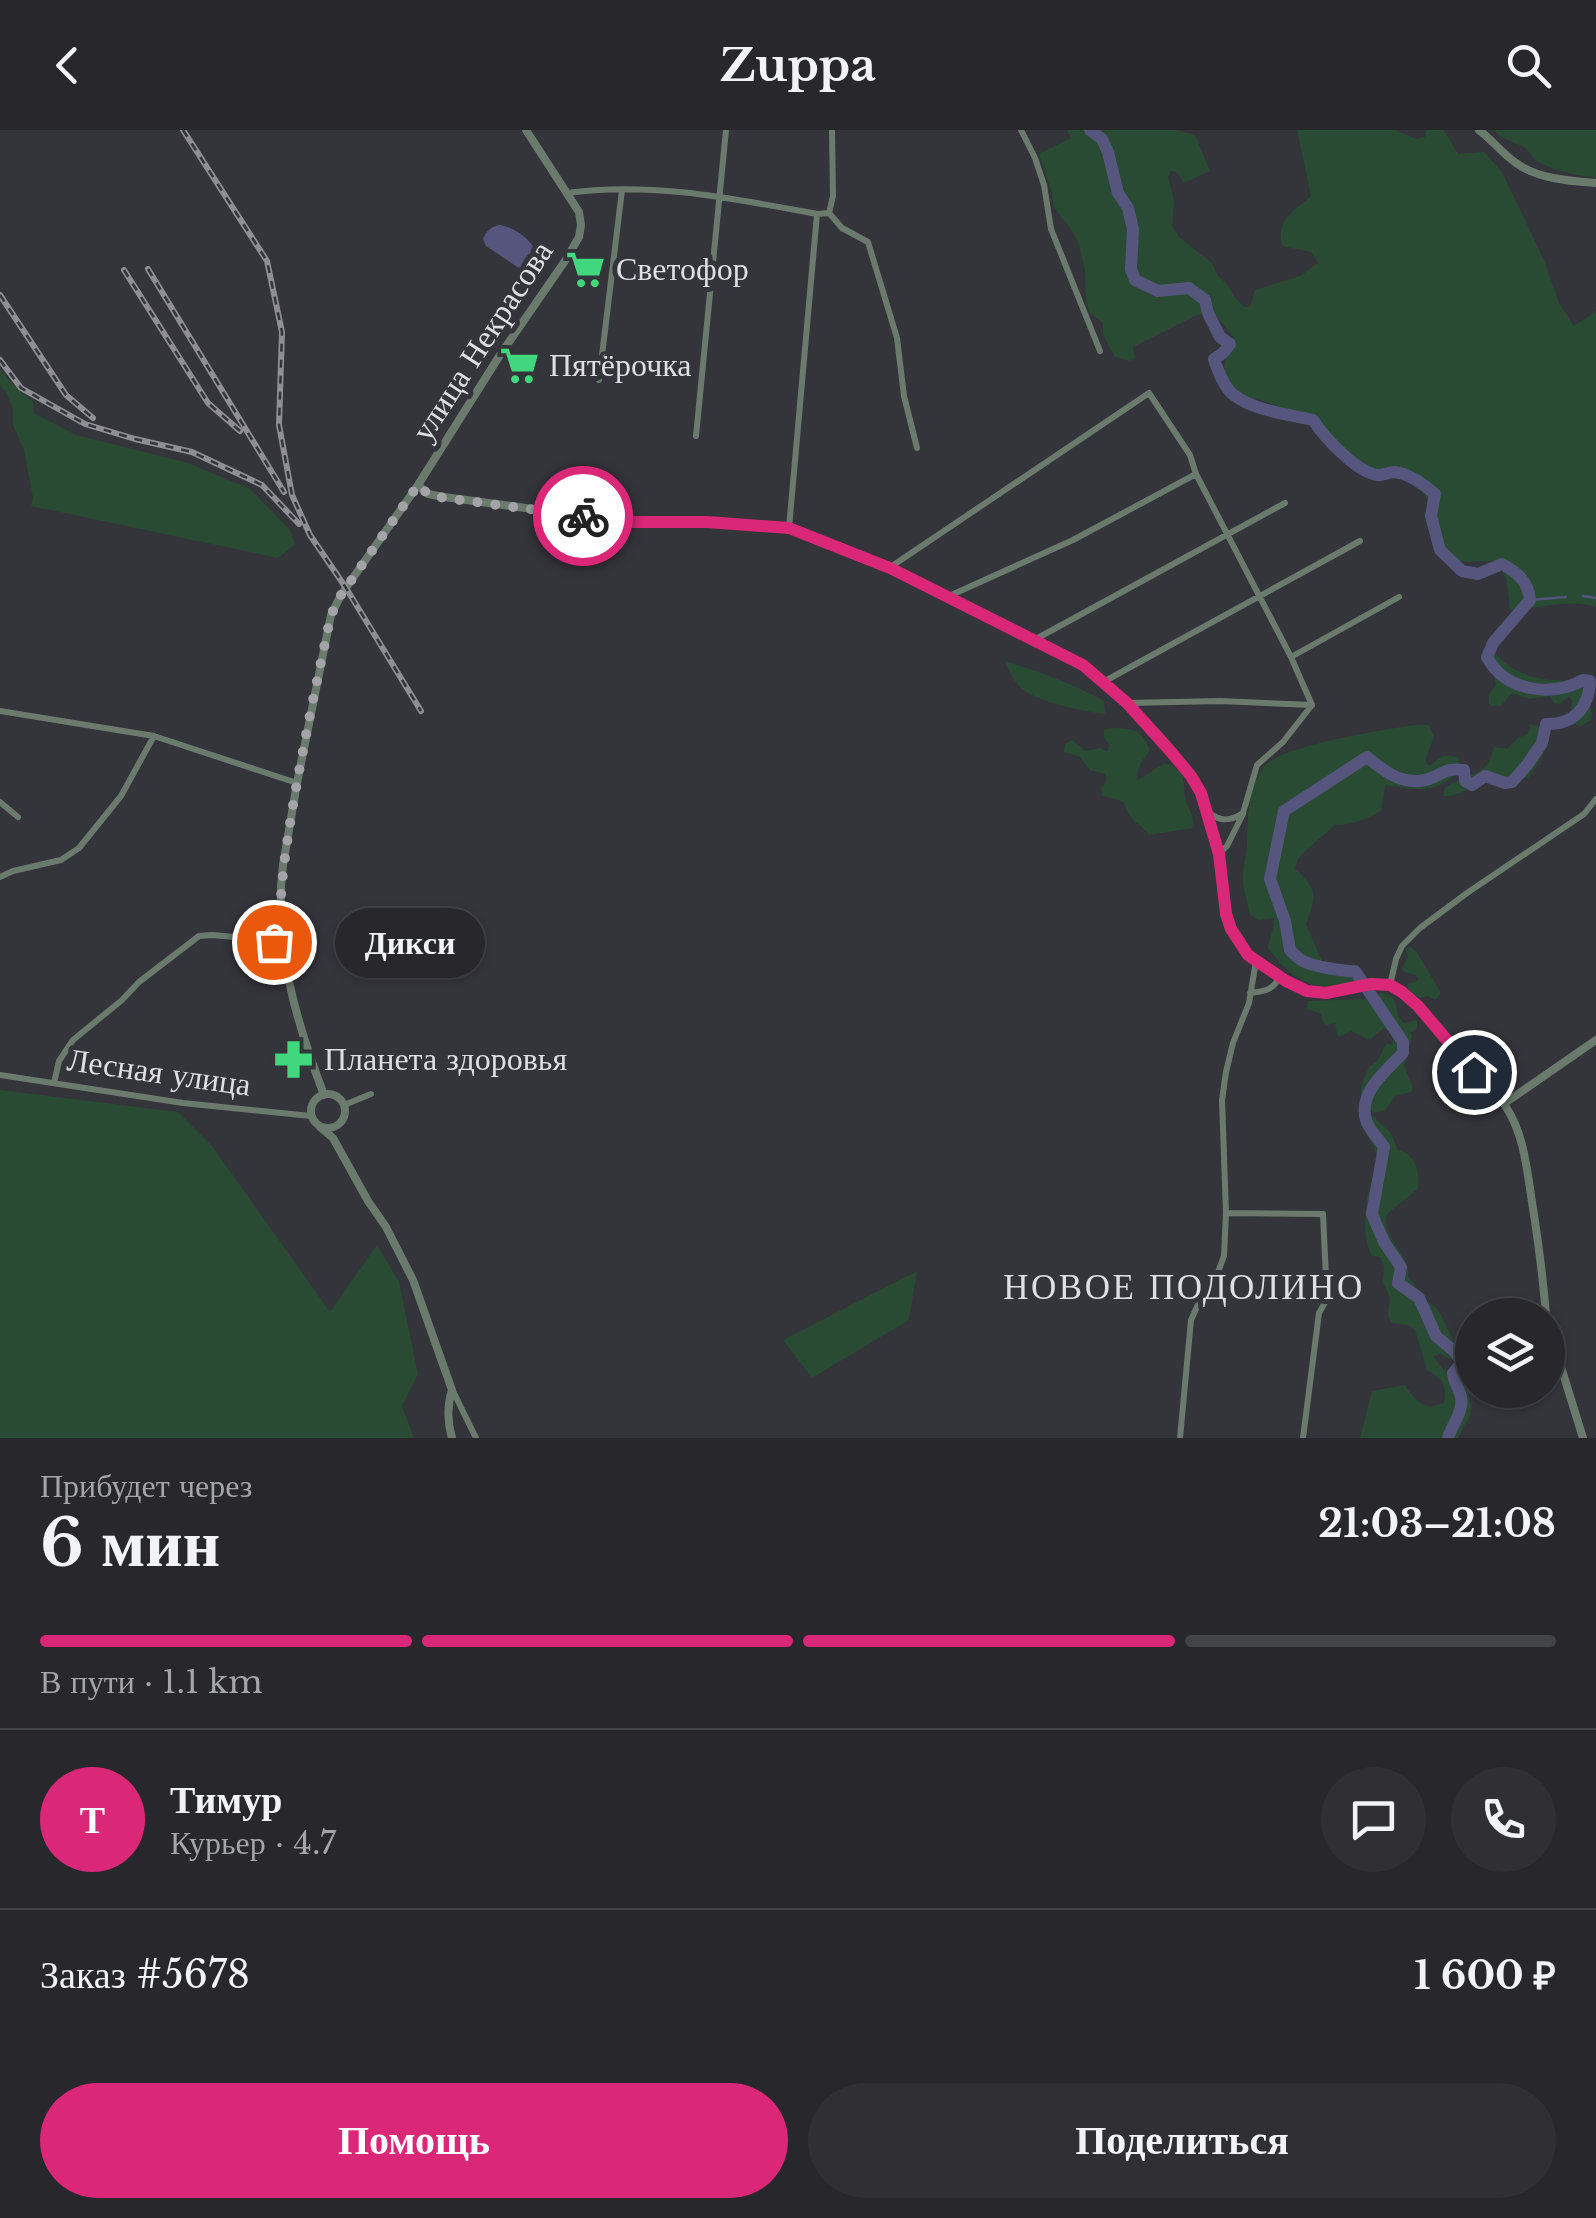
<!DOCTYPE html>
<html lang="ru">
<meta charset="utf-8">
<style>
body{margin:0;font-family:"Libre Baskerville",serif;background:#2f2f34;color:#f1f3f6;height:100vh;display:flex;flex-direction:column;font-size:38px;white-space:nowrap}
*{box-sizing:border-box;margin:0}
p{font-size:32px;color:#a4a5a9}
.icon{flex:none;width:55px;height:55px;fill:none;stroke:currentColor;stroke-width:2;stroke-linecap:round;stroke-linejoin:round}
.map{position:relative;height:1308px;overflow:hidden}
.sheet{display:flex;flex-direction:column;background:#27272c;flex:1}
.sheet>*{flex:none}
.buttons{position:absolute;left:1455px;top:1168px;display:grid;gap:20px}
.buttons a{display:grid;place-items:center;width:110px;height:110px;border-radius:50%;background:#27272c;box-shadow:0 2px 8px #0004,0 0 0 2px #434448;font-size:50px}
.pin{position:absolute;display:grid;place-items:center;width:85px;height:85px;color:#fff;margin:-42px;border:5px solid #fff;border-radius:50%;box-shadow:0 2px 10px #0007}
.courier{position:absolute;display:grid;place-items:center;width:100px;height:100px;margin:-50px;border:8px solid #db2777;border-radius:50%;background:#fff;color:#222;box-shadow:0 2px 12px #0007}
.bubble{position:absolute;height:70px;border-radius:35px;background:#27272c;box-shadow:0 2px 8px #0004,0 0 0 2px #434448;font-size:32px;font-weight:700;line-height:70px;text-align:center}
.head em{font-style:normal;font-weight:700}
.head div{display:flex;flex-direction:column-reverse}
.head{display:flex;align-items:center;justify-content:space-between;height:170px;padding:0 40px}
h1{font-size:65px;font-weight:700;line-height:75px}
.bar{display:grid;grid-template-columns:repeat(4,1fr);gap:15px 10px;align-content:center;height:120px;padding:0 40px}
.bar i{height:12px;border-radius:8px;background:#434448}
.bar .current{background:#db2777}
.bar p{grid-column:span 4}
.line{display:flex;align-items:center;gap:25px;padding:0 40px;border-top:2px solid #434448}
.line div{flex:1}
.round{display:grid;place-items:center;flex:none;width:105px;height:105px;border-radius:52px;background:#2f2f34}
.action{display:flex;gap:20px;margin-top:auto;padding:20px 40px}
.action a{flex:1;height:115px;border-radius:60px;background:#db2777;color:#fff;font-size:40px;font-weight:700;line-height:115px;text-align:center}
.action a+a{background:#2f2f34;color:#f1f3f6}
header{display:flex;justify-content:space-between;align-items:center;height:130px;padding:0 40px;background:#27272c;font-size:45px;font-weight:700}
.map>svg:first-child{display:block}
</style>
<header><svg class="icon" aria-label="back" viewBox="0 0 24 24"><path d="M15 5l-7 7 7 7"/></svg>Zuppa<svg class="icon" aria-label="search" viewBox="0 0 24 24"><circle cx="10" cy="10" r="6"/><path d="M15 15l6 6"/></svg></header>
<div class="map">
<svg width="1596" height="1308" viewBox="0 0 1596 1308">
<rect width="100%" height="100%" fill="#34343b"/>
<path fill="#294b33" d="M1067,0h109l19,5 15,36 -27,12 -4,-9 -8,-4 -3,7 6,24 -2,25 7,11 33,26 6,13 9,8 8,14 10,9h5l5,-17 45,-14 18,-13 -7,-11 -29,-6c-6,-27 10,-33 29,-50l-14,-66h98l21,9 9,-2 1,-7h18l14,24 26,-2 18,20 42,88 15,43 15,23 22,-15v296c-26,-9 -58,2 -86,3l-3,-28 -9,-21 -45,1 -10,-14 -18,-54 -17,-12 -43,-16 -41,-25 -3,-18c-20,-8 -41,-16 -61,-23 -8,-2 -16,-2 -23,-6 -21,-14 -11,-39 -4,-58l-20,-24 -16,3 -64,32 2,11 -4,3 -16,-4 -12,-22v-12l-13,-10 -4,-12 -1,-30 -6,-27 -8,-15 -17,-21 -3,-18 -12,-36 32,-16z
M1493,0h103v47c-20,-1 -39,-6 -56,-14 -8,-4 -10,-13 -18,-17 -12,-5 -19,-7 -29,-16z
M0,238l8,11 25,23 1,11 42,22 112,28 62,26 40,41 5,14 -17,14 -247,-52 2,-8 -9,-48 -11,-25v-17l-8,-17 -5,-5z
M1493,520c16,23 48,33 75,30 9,-1 17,-3 25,-4l2,16 -6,12 3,8 -1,8 -12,7 -9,-7 2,-20 -3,-3 -10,7 -5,-1 -4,-7 -21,3 -17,-6 -11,13h-9l-3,-3v-9l7,-9 -8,-29z
M1005,531c35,11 67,22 99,40l1,13c-22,-3 -57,-10 -77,-21 -12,-7 -18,-19 -23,-32z
M1529,594l9,2c15,22 4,32 -10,52l-8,1 -11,8c-5,-2 -11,-5 -17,-6 -18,-1 -30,17 -49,15l2,-8c12,-10 34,-12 43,-25 3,-5 4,-11 6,-16l13,2 12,-12 8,-2 4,-7z
M1416,595h13l5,12 -8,20v6l4,3c10,-9 15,-14 29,-8l-1,14c-24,24 -42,17 -73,13l-4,26c-15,8 -28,14 -46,14l-31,27 -6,7 -3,9c23,24 22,25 11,56l16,37 15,2 17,15v8c-42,5 -60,-4 -86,-38 1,-10 7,-20 6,-30l-16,2 -9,-6c0,-11 -5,-19 -6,-30 -1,-13 3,-26 4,-38 1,-25 0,-64 20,-82 20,-19 119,-35 149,-39z
M1112,598c24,1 28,0 38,22 -7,10 -14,17 -12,30l27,-17c26,9 15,21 22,41 4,10 8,13 5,24l-43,7c-3,-5 -9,-9 -13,-13 -19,-18 1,-19 -34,-26l-1,-8 5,-6v-8l-16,-4 -10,-13 -16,-5 1,-8 7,-4 13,11 16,-3 6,4 3,-7 -6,-7v-8z
M1410,816l6,5 25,42 -6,7 -7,-4 -8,2 -11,-7 -1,-8 8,-1 3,-4 -3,-3 -12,-3 -2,-4 6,-11 -2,-8z
M1382,863l11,4c6,9 1,20 12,26l12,-3v8l-7,5 2,3 -8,29 9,23 -2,4 -16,4 -10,14 -11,3c-19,-22 -15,-21 -5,-46 13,-8 10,-12 18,-24l5,2 2,-10 -2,-4 -8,-3 -14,12 -19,-9 -11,6 -3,-2 -2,-12 -8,2 -4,-2 -2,-9 -14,-5 1,-8 57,-2z
M0,960l178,22 34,34 118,166 47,-67 22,37 19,92 -16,32 12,32h-414z
M1373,986l18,17 6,16c19,7 23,20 21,39 -6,7 -30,24 -31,27 -8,19 24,39 21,61 5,8 11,14 16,22 5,6 10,7 15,13l21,44 -4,7 -15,-8 -8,2 10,13 15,8 10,14 3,16 -1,8 -12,23h-98l12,-47 33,-6c9,14 20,29 39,17 4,-17 -3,-24 -17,-32l-12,-40 -7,-5 -17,-2 -3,-8 2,-17 -7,-16 1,-16 -4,-9 -8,-1c-10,-18 -7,-44 -4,-63 2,-11 8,-20 9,-31 1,-18 -16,-26 -12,-44z
M917,1141l-8,49 -97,58 -29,-38z"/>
<path fill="#56557d" d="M500,95c17,3 35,17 39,34l-5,7 -15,2 -33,-22 -3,-7c3,-8 9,-13 17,-14z"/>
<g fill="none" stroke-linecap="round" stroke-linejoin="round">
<path stroke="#56557d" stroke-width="2.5" d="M1583,466l13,2
M1530,470l36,-3"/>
<path stroke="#56557d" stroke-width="12" d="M1090,0l12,9 6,13 10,41 10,15 5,21 -2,40 4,11 23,11 31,-3 16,12 3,13 12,24 10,7 -7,9 -9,6c4,12 10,29 20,36 20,16 54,19 79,25 11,17 44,53 65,55 6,0 11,-3 16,-3 14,1 31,13 41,22l-4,22 9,34 22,21 16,3 24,-10c16,9 26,17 28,36l-37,43 -6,14c17,34 65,41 96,23l7,1c-1,27 -17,44 -44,43l-4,19 -15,22 -15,17 -7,1 -20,-7 -13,9 -7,-4 -1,-11c-14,-2 -18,1 -30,7 -27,12 -48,-4 -67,-20l-83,54 -14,68 15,42 5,29c4,4 8,9 13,11 9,5 42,11 52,10l48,71v11c-17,18 -45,39 -37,67 2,9 13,19 18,27l-12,67 12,28 17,25 -3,16 21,15 17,38 19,16 7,11 -9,10c1,11 6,14 8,24 3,15 -9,27 -13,41"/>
<path stroke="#6a7b6e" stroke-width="6" d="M1021,0l14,28 9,27 7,44 49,122
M567,63c83,-12 168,6 250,21l12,-1 13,15 26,14 29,96 7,58 13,52
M829,83l4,-17 -1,-66
M599,250l23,-190
M696,306l30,-306
M789,398l28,-314
M889,438l260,-175 41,62 6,19 95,183 21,48 -29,37 -26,23 -14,48c-12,8 -22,9 -34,0
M947,467l126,-57 123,-66
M1034,510l251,-137
M1291,527l108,-60
M1105,551l255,-140
M1127,573l93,-2 92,4
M0,581l154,25 143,47
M0,672l18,15
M1219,724l8,-8 16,-32
M0,747l13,-6 48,-11 18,-12 42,-52 33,-60
M1390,855l6,-26 6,-13 18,-18 47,-35 117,-79 12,-15
M1250,863c14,-2 23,-2 30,-17
M0,945l183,28 128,13
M54,953l5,-22 14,-21 49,-40 17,-18 60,-46 13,-1 69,6
M344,975l27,-11
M1227,1083l96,1 4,85 -8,14 -16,125
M453,1261l23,47
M1180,1308l11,-118 10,-22 17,-26 6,-16 2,-43 -4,-113 4,-28 7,-29 16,-40 7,-42"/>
<path stroke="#6a7b6e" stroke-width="8" d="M1479,0c13,10 24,24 37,33 22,16 54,18 80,20
M418,355l10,9 16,3 186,25h77l82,6 100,40 194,97c35,27 99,88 118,128 8,18 13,39 17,58 7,35 2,72 28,101 6,8 15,13 24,18 23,15 42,26 70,21 15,-2 29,-10 45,-7 28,5 49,40 65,61 13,16 27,31 41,45 5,6 11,10 15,17 18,27 21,63 26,95 6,38 11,75 14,113
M311 981a17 17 0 1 1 34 0a17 17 0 1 1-34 0Z
M324,965c-28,-74 -51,-150 -41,-230l14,-82 34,-168 10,-20 77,-110 82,-130 67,-97 12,-21 2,-12 -2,-13 -53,-82
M1505,973l91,-63
M320,997l13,11 35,63 18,26 27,53 39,110c-5,16 -5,31 0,48
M1548,1195l35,113"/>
<defs>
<path id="rail" d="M183,0l84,131 15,71 -3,93 13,70 18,40 36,53 75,123
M148,139l136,223
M124,140l84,133 32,28
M0,165l66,100 27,23
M0,230l21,28 64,36 50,15 57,13 70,33 37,39"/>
</defs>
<use href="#rail" stroke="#8e8e93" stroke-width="6"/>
<use href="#rail" stroke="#34343b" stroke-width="2.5" stroke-dasharray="8" stroke-linecap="butt"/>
</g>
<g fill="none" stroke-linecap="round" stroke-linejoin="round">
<path stroke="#a3a3a8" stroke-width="10" stroke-dasharray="0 18" d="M274,812l7,-1c-3,-44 4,-86 11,-130 11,-65 25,-131 39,-196l10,-20 77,-110 10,9 16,4 139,18"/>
<path stroke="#db2777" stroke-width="12" d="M583,386l47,6h77l82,6 101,40 193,97 44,38 45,50 19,23 10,17 18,61 7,60 5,15 17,26 38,26 21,10 19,2 45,-9 19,1 12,7 16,14 56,66"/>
</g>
<defs>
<symbol id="supermarket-bare" viewBox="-9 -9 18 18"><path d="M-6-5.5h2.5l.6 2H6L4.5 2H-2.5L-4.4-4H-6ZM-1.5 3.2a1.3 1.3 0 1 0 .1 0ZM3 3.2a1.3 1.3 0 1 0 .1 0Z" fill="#41d77c" stroke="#34343b" stroke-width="2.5" paint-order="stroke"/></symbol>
<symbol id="pharmacy-bare" viewBox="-9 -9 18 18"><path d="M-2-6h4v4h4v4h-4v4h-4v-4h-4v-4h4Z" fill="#41d77c" stroke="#34343b" stroke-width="2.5" paint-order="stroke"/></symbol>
</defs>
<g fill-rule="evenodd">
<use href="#supermarket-bare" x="558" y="112" width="55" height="55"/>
<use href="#supermarket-bare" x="492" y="208" width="55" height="55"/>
<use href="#pharmacy-bare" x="266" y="902" width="55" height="55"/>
</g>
<g text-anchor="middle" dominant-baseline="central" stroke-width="10" stroke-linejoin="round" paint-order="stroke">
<g font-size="32" fill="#dfdfe3" stroke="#34343b" text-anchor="start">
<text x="616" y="139">Светофор</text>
<text x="549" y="235">Пятёрочка</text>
<text x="324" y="929">Планета здоровья</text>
</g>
<g font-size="32" fill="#dfdfe3" stroke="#34343b">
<text transform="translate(482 211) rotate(-57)">улица Некрасова</text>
<text transform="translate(159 942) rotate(8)">Лесная улица</text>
</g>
<g font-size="35" letter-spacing="2.5" fill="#dfdfe3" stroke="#34343b">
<text x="1184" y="1156">НОВОЕ ПОДОЛИНО</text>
</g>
</g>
</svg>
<div class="buttons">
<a><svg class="icon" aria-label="layers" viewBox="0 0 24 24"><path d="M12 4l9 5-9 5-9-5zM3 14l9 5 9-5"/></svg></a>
</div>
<div class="pin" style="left:274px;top:812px;background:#ea580c"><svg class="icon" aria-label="bag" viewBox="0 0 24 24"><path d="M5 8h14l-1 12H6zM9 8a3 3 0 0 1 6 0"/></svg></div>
<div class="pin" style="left:1474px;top:942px;background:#1f2937"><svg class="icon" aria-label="home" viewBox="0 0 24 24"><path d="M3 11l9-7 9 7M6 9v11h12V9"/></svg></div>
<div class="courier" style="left:583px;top:386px"><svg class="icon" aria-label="bike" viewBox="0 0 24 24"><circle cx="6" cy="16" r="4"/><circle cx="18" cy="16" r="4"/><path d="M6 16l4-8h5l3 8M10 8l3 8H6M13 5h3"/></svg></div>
<div class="bubble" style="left:335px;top:778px;width:150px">Дикси</div>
</div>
<section class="sheet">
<div class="head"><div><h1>6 мин</h1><p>Прибудет через</p></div><em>21:03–21:08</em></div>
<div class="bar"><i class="current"></i><i class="current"></i><i class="current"></i><i></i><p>В пути · 1.1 km</p></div>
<div class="line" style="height:180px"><b class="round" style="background:#db2777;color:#fff">Т</b><div><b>Тимур</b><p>Курьер · 4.7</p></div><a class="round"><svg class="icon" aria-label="chat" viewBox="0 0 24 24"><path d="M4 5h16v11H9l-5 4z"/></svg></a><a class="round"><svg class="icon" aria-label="phone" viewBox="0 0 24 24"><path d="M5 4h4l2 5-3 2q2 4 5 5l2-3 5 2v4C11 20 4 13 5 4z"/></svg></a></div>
<div class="line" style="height:130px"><div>Заказ #5678</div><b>1 600 ₽</b></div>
<div class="action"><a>Помощь</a><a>Поделиться</a></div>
</section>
